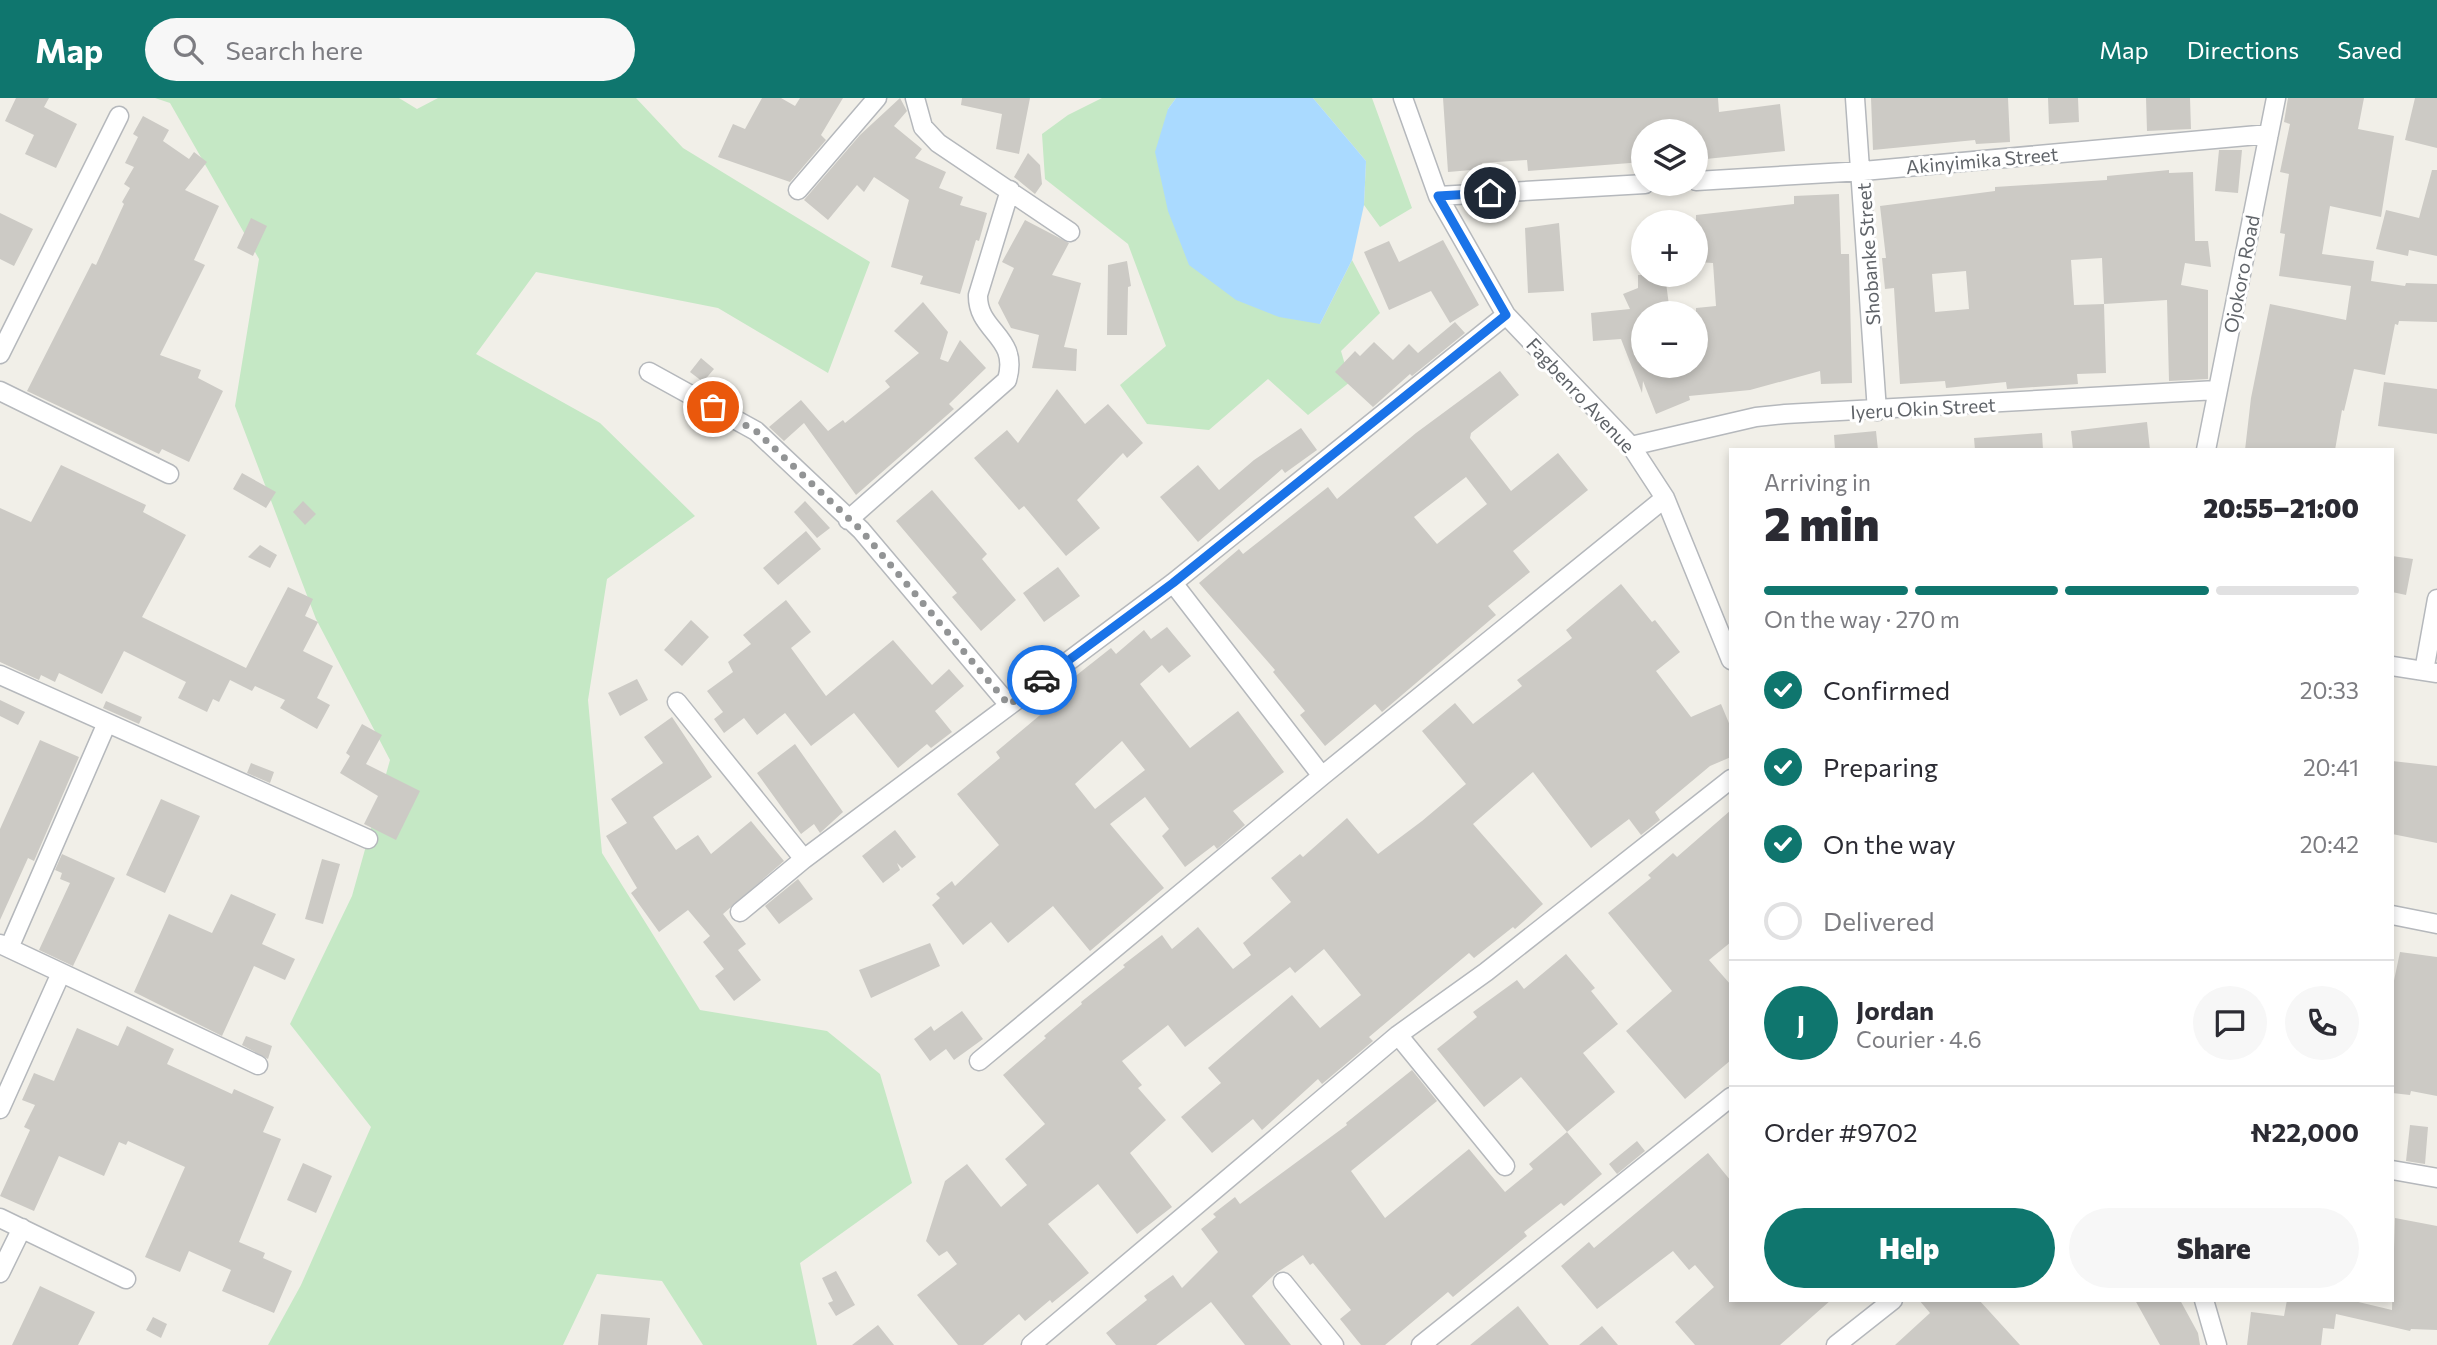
<!DOCTYPE html>
<meta charset="utf-8">
<style>
body{margin:0;font-family:Commissioner,sans-serif;background:#f7f7f7;color:#2b2b33;height:100vh;display:flex;flex-direction:column;font-size:26px;white-space:nowrap}
*{box-sizing:border-box;margin:0}
p{font-size:23px;color:#7c7c81}
.icon{flex:none;width:38px;height:38px;fill:none;stroke:currentColor;stroke-width:2;stroke-linecap:round;stroke-linejoin:round}
.map{position:relative;flex:1;overflow:hidden}
.drawer{position:absolute;left:1729px;top:350px;width:665px;height:854px;display:flex;flex-direction:column;background:#fff;border-radius:0px;box-shadow:0 4px 10px #0003}
.drawer>*{flex:none}
.controls{position:absolute;left:1631px;top:21px;display:grid;gap:14px}
.controls a{display:grid;place-items:center;width:77px;height:77px;border-radius:50%;background:#fff;box-shadow:0 4px 10px #0003;font-size:35px}
.pin{position:absolute;display:grid;place-items:center;width:60px;height:60px;color:#fff;margin:-30px;border:4px solid #fff;border-radius:50%;box-shadow:0 2px 7px #0007}
.courier{position:absolute;display:grid;place-items:center;width:70px;height:70px;margin:-35px;border:5px solid #1a73e8;border-radius:50%;background:#fff;color:#222;box-shadow:0 2px 9px #0007}
.summary em{font-style:normal;font-weight:800}
.summary div{display:flex;flex-direction:column-reverse}
.summary{display:flex;align-items:center;justify-content:space-between;height:119px;padding:0 35px}
h1{font-size:46px;font-weight:800;line-height:52px}
.bar{display:grid;grid-template-columns:repeat(4,1fr);gap:10px 7px;align-content:center;height:84px;padding:0 35px}
.bar i{height:9px;border-radius:5px;background:#e1e1e2}
.bar .selected{background:#0f766e}
.bar p{grid-column:span 4}
.line{display:flex;align-items:center;gap:18px;padding:0 35px;border-top:2px solid #e1e1e2}
.line div{flex:1}
.round{display:grid;place-items:center;flex:none;width:74px;height:74px;border-radius:37px;background:#f7f7f7}
ol{padding:0 35px;list-style:none}
li{display:flex;align-items:center;gap:21px;height:77px}
li p{margin-inline-start:auto}
li .icon{padding:7px;border-radius:50%;background:#0f766e;color:#fff;stroke-width:4}
li:last-child{color:#7c7c81}
li i{width:38px;height:38px;border:4px solid #e1e1e2;border-radius:50%}
.button{display:flex;gap:14px;margin-top:auto;padding:14px 35px}
.button a{flex:1;height:80px;border-radius:42px;background:#0f766e;color:#fff;font-size:28px;font-weight:800;line-height:80px;text-align:center}
.button a+a{background:#f7f7f7;color:#2b2b33}
header{display:flex;align-items:center;gap:42px;box-sizing:border-box;height:98px;padding:0 35px;background:#0f766e;color:#fff}
header strong{font-size:33px}
nav{display:flex;gap:38px;margin-inline-start:auto;font-size:24px}
.search{width:490px;height:63px;background:#f7f7f7;display:flex;align-items:center;gap:18px;box-sizing:border-box;padding:0 24px;border-radius:38px;color:#7c7c81;font-size:26px}
.map>svg:first-child{display:block}
</style>
<header>
<strong>Map</strong>
<div class="search"><svg class="icon" aria-label="search" viewBox="0 0 24 24"><circle cx="10" cy="10" r="6"/><path d="M15 15l6 6"/></svg>Search here</div>
<nav><a>Map</a><a>Directions</a><a>Saved</a></nav>
</header>
<div class="map">
<svg width="2437" height="1247" viewBox="0 0 2437 1247">
<rect width="100%" height="100%" fill="#f1efe8"/>
<path fill="#c5e8c5" d="M155,0h244l18,11 21,-11h198l47,50 187,114 -42,111 -110,-65 -182,-36 -60,82 124,69 95,93 -88,63 -19,121 14,153 98,157 127,21 53,43 32,109 -112,80 17,82h-114l-41,-64 -65,-7 -34,71h-295l33,-60 70,-158 -81,-103 62,-128 38,-136 -74,-141 -81,-213 24,-147 -89,-156z
M1102,0h74l-8,11 152,215 32,-64 28,53 -39,38 9,31 -42,33 -40,-36 -59,51 -62,-6 -27,-39 46,-39 -38,-102 -83,-65 -3,-45 26,-19z
M1313,0h59l40,110 -32,19 -16,-22 2,-44z"/>
<path fill="#aadaff" d="M1176,0h137l53,63 -2,44 -12,55 -32,64 -41,-7 -43,-17 -47,-35 -21,-54 -13,-59 13,-43z"/>
<path fill="#cccac5" fill-rule="evenodd" d="M16,0h33l-5,9 33,17 -21,44 -31,-14 9,-19 -29,-14z
M762,0h19l14,8 5,-8h43l-22,37 5,5 -36,42 -72,-25 15,-33 12,5z
M900,0l7,13 -13,15 28,23 -7,9 31,14 -7,16 24,9 -3,8 27,8 -8,28 -3,-1 -16,54 -40,-10 3,-8 -32,-9 18,-67 -35,-23 -10,15 -7,-7 -29,35 -24,-20 56,-65z
M962,0h68l-11,56 -23,-5 6,-35 -41,-9z
M1443,0h275l1,14 61,-8 5,47 -89,9v-29h-53v31l-115,9 -1,-11 -45,3 1,6 -35,3z
M1871,0h137l2,44 -34,2 -1,-4 -102,10z
M2048,0h30l1,24 -30,2z
M2146,0h44l1,31 -44,2z
M2288,0h76l-6,31 36,7 -13,81 -51,-11 -8,48 52,7 -3,20 34,5 1,-3 31,1v38l-38,-1 -1,4 -3,-1 -10,51 -31,-6 -10,42 -2,-1 -7,40h-90l6,-52 19,-94 76,16 5,-34 -72,-10 6,-42 -5,-1 9,-59 -9,-2 10,-48 -6,-2z
M2415,0h22v50l-32,-8z
M143,18l26,14 -6,11 26,18 5,-7 13,10 -22,28 34,16 -25,54 11,5 -45,90 41,15 -3,8 25,13 -34,71 -27,-13 -3,5 -132,-63 65,-128 4,2 28,-61 -2,-2 8,-14 -6,-4 10,-17 -9,-4 13,-26 -5,-3z
M2219,52h23l-4,43 -23,-2z
M1028,55l12,12 2,19 -7,10 -21,-17z
M2169,72v3l24,-1 2,69h13l3,26 -26,-4 -4,22 27,5v89l-39,2 -2,-81 -63,4 2,69 -29,1 1,10 -71,5 -1,-7 -60,6 -1,-7 -45,3 -6,-96 -9,1 -3,-31h4l-6,-52 115,-15v-4l112,-7v-4zM2102,160l2,46 -30,1 -3,-45zM1966,173l3,38 -34,3 -3,-38z
M2432,72h5v86l-28,-6 -1,6 -32,-7 10,-39 33,8z
M1839,96l2,60h8l3,129 -31,1 -1,-13 -70,19 -61,6 1,4 -34,14 -13,-33 -1,12 -21,-54 -28,2 -2,-28 39,-4 -7,-15 15,-6v-13h27l5,38h-27v53h53v-58l20,-2 -3,-43 -17,-1v-47l98,-11v-8z
M0,115l33,16 -19,37 -14,-7z
M251,120l16,8 -14,30 -16,-8z
M1025,122l44,23 -17,32 29,8 -17,64 13,2 -1,22 -44,-3 7,-33 -28,-7 -13,-25 16,-35 -12,-6z
M1559,125l5,68 -36,2 -3,-65z
M1443,142l36,65 -29,18 -19,-32 -42,19 -25,-58 25,-11 10,21z
M1127,163l4,25 -3,1 -1,48h-20l1,-70z
M923,204l25,30 -8,27 8,3 12,-22 26,28 -37,36 5,5 -98,86 -52,-72 -20,18 -15,-14 32,-27 27,31 15,-11 2,3 45,-36 -5,-6 34,-28 -25,-22z
M1455,224l10,11 -53,43 -2,-2 -37,33 -38,-35 20,-21 5,5 14,-14 19,18 16,-16 9,9z
M701,260l13,11 -11,13 -13,-10z
M1500,273l19,24 -48,38 -1,5 41,53 47,-38 30,37 -75,61 17,21 -42,34 8,9 -114,97 -7,-8 -50,42 -25,-31 5,-4 -32,-39 2,-2 -76,-87 40,-34 4,5 85,-67 9,12 79,-66zM1466,379l21,27 -50,40 -23,-27z
M2384,284l53,7v45l-59,-8z
M1057,291l28,35 23,-20 35,39 -16,15 -4,-5 -46,47 23,28 -34,28 -42,-50 -5,4 -45,-52 33,-28 11,13z
M2147,324l3,28h-77l-2,-19z
M1301,330l16,22 -32,23 -3,-4 -84,73 -38,-45 38,-32 21,25 35,-30z
M1876,333l2,19h-43l-1,-15z
M2042,335l1,17h-68l-1,-12z
M61,367l85,40 -3,7 43,23 -44,82 104,51 42,-81 25,12 -8,17 13,6 -15,29 30,15 -16,32 13,7 -13,24 -37,-21 5,-8 -30,-14 -3,5 -22,-11 -11,22 -6,-3 -6,13 -29,-14 8,-16 -62,-31 -22,43 -43,-21 -4,9 -14,-7 -2,5 -39,-18v-154l31,14z
M242,375l34,19 -10,16 -33,-19z
M932,392l55,64 -5,5 34,41 -35,31 -29,-34 5,-4 -61,-72z
M303,403l13,13 -11,11 -12,-13z
M805,403l25,27 -13,10 -23,-26z
M806,433l15,18 -43,36 -15,-17z
M260,447l17,10 -7,13 -22,-11z
M2392,458l21,3 -7,36 -14,-3z
M1058,469l22,29 -36,26 -21,-29z
M1621,486l31,38 3,-2 25,32 -24,19 35,46 30,-13 10,24v29l-21,9 -55,46 5,8 -19,15 -12,-16 -38,29 -58,-76 -60,52 70,80 -28,25 -2,-2 -39,31 -5,-5 -100,84 4,4 -51,43 -4,-5 -56,51 -9,-11 -41,34 -31,-36 40,-34 -13,-15 84,-73 28,33 41,-33 -37,-46 -29,24 -5,-6 -105,80 -17,-22 -46,36 20,24 -4,3 28,32 -36,33 42,54 -35,27 -39,-50 -50,40 41,49 -37,30 -2,-3 -25,21 -6,-7 -36,31h-25l-41,-50 40,-31 -10,-13 -8,5 -13,-15 19,-60 22,-17 34,43 26,-22 -22,-26 40,-35 -42,-49 43,-37 -2,-2 38,-32 -1,-2 44,-35 -2,-2 39,-30 10,14 26,-22 35,42 18,-14 -8,-12 48,-41 -20,-24 29,-24 3,3 44,-39 31,36 44,-33 44,-37 -44,-53 33,-28 18,21 49,-38 -5,-6 55,-42 -6,-8z
M786,502l25,32 -20,16 35,48 67,-56 39,45 17,-16 15,17 -29,25 17,21 -21,16 -4,-4 -29,24 -44,-55 -43,33 -26,-33 -28,22 -13,-17 -20,15 -10,-14 9,-7 -16,-21 26,-19 -5,-10 23,-18 -8,-9z
M691,522l18,17 -27,29 -18,-16z
M1167,529l24,29 -22,17 -7,-8 -22,19 50,64 48,-37 46,61 -51,39 12,14 -28,24 -3,-4 -29,22 -23,-31 7,-7 -24,-32 -35,27 54,64 -74,63 -37,-45 -45,37 -17,-21 -28,23 -31,-40 8,-7 -4,-4 16,-13 3,5 44,-41 -42,-51 43,-36 -4,-6 81,-68 -4,-6 38,-30 5,6 28,-24 7,9zM1122,643l23,29 -50,39 -20,-25z
M637,581l11,21 -28,16 -12,-23z
M0,602l25,12 -7,13 -18,-9z
M106,603l36,16 -3,7 -36,-16z
M672,619l40,60 -59,40 23,33 22,-15 13,19 40,-33 33,40 -61,53 23,30 -8,6 23,30 -27,21 -19,-25 9,-7 -21,-27 7,-6 -22,-26 -29,22 -28,-39 6,-5 -31,-52 21,-13 -16,-24 52,-36 -19,-26z
M362,626l20,11 -16,29 54,27 -24,49 -32,-16 14,-28 -38,-23 10,-17 -4,-3z
M40,642l39,17 -45,104 -6,-3 -28,62v-91z
M795,646l48,68 -23,21 -6,-9 -13,10 -44,-61z
M2392,663l45,5v77l-45,-9z
M251,665l23,9 -4,11 -23,-10z
M161,701l39,17 -35,77 -39,-18z
M1731,712v132l-22,18 22,25v75l-46,39 -59,-68 46,-40 -64,-78 43,-35 -3,-3 25,-22 4,4z
M895,732l21,27 -14,11 -5,-5 3,7 -17,13 -21,-27z
M62,756l53,24 -42,88 -34,-16 31,-67 -10,-4 2,-6 -7,-3z
M322,761l18,5 -17,60 -18,-5z
M798,781l15,20 -34,25 -14,-18z
M231,796l45,20 -14,30 33,15 -10,21 -31,-14 -32,70 -88,-44 35,-78 43,19z
M930,845l10,23 -69,32 -12,-28z
M2400,854l37,5v139l-26,-5 -1,4 -18,-2v-103z
M1566,856l29,34 -4,3 27,33 -35,29 32,39 -48,40 -46,-55 -37,30 -47,-58 40,-32 -4,-5 44,-32 7,9z
M962,913l21,28 -29,21 -8,-11 -16,12 -16,-22 17,-13 3,5z
M127,928l47,23 -7,15 65,30 2,-5 40,18 -11,25 18,7 -42,103 26,11 -2,5 29,13 -18,42 -52,-22 9,-21 -42,-19 -9,21 -35,-15 40,-90 -57,-26 -2,4 -7,-3 -15,34 -45,-20 -25,55 -34,-15 30,-66 -6,-3 11,-22 -13,-5 12,-27 20,8 23,-53 41,18z
M246,938l26,10 -4,13 -26,-14z
M1412,972l25,31 -86,70 34,47 84,-69 36,43 28,-23 -4,-5 38,-32 35,42 -38,32 -3,-3 -37,29 3,4 -74,61 -5,-5 -63,53h-24l-21,-26 11,-9 -38,-47 -3,2 -7,-10 -28,19 -23,22 39,49h-46l-34,-43 -55,43h-40l-10,-12 41,-33 -3,-4 29,-21 9,13 36,-36 -17,-23 15,-12 -3,-3 22,-17 5,7 107,-79 -1,-2z
M2410,1027l18,2 -3,37 -19,-3z
M1637,1043l8,10 -28,23 -8,-10z
M1708,1055l23,28v119h100l-51,45h-85l-20,-23 39,-35 -19,-22 -6,5 -16,-19 -76,58 -36,-43 28,-24 5,6z
M303,1065l29,13 -16,37 -29,-13z
M2395,1120l42,8v104l-26,-1 -1,2 -74,-17 -2,15 -11,-1 -2,17h-74l4,-33 33,4 3,-16h63l42,10z
M836,1173l19,34 -19,11 -8,-13 5,-2 -11,-23z
M40,1188l55,26 -17,33h-66z
M1919,1202h60l41,45h-125l35,-32z
M2135,1202h45l18,33 2,12h-40z
M1518,1208l31,39h-79z
M601,1216l49,4 -3,27h-49z
M153,1219l14,7 -6,14 -15,-8z
M878,1227l16,20h-42z
M1602,1228l16,19h-39z"/>
<g fill="none" stroke-linecap="round" stroke-linejoin="round">
<defs>
<path id="minor" d="M915,0l8,29 15,16 132,89
M1403,0l35,98 68,119 125,131 34,52 66,162
M1855,0l22,313
M1696,83l167,-10 406,-37
M798,92l79,-92
M1438,98l207,-12
M0,256l119,-238
M649,274l107,59 105,99 148,175
M0,293l169,83
M1631,348l125,-29 29,-3 432,-24
M2206,352l70,-352
M848,422l159,-140c13,-44 -30,-48 -29,-85l32,-105
M1173,485l149,193
M2392,568l45,7
M2424,573l13,-72
M0,577l368,164
M677,604l127,157
M740,814l64,-53 369,-276 333,-268
M2392,817l45,9
M0,846l258,121
M9,850l97,-223
M1398,937l107,131
M979,963l343,-285 343,-278
M0,1011l61,-136
M2392,1072l45,8
M0,1120l126,61
M0,1175l22,-45
M1283,1184l51,63
M2204,1202l13,45
M1031,1247l367,-310 88,-63 245,-193
M1421,1247l310,-248
M1836,1247l57,-45"/>
</defs>
<use href="#minor" stroke="#b5b8bc" stroke-width="21"/>
<use href="#minor" stroke="#fff" stroke-width="18"/>
</g>
<g fill="none" stroke-linecap="round" stroke-linejoin="round">
<path stroke="#929495" stroke-width="7" stroke-dasharray="0 12.6" d="M713,309l43,24 105,99 148,175 33,-25"/>
<path stroke="#1a73e8" stroke-width="9" d="M1042,582l131,-97 333,-268 -68,-119 52,-3"/>
</g>
<g text-anchor="middle" dominant-baseline="central" stroke-width="6" stroke-linejoin="round" paint-order="stroke">
<g font-size="19" fill="#5f6368" stroke="#fff">
<text transform="translate(1982 62) rotate(-5)">Akinyimika Street</text>
<text transform="translate(1868 156) rotate(-94)">Shobanke Street</text>
<text transform="translate(2241 176) rotate(-79)">Ojokoro Road</text>
<text transform="translate(1581 297) rotate(47)">Fagbenro Avenue</text>
<text transform="translate(1923 310) rotate(-3)">Iyeru Okin Street</text>
</g>
</g>
</svg>
<div class="controls">
<a><svg class="icon" aria-label="layers" viewBox="0 0 24 24"><path d="M12 4l9 5-9 5-9-5zM3 14l9 5 9-5"/></svg></a>
<a>+</a>
<a>−</a>
</div>
<div class="pin" style="left:713px;top:309px;background:#ea580c"><svg class="icon" aria-label="bag" viewBox="0 0 24 24"><path d="M5 8h14l-1 12H6zM9 8a3 3 0 0 1 6 0"/></svg></div>
<div class="pin" style="left:1490px;top:95px;background:#1f2937"><svg class="icon" aria-label="home" viewBox="0 0 24 24"><path d="M3 11l9-7 9 7M6 9v11h12V9"/></svg></div>
<div class="courier" style="left:1042px;top:582px"><svg class="icon" aria-label="car" viewBox="0 0 24 24"><path d="M5 17H2v-5l4-1 3-4h7l3 4 3 1v5h-3M9 17h6M6 11h13"/><circle cx="7" cy="17" r="2"/><circle cx="17" cy="17" r="2"/></svg></div>
<section class="drawer">
<div class="summary"><div><h1>2 min</h1><p>Arriving in</p></div><em>20:55–21:00</em></div>
<div class="bar"><i class="selected"></i><i class="selected"></i><i class="selected"></i><i></i><p>On the way · 270 m</p></div>
<ol>
<li><svg class="icon" aria-label="check" viewBox="0 0 24 24"><path d="M5 12l5 5 9-10"/></svg>Confirmed<p>20:33</p></li>
<li><svg class="icon" aria-label="check" viewBox="0 0 24 24"><path d="M5 12l5 5 9-10"/></svg>Preparing<p>20:41</p></li>
<li><svg class="icon" aria-label="check" viewBox="0 0 24 24"><path d="M5 12l5 5 9-10"/></svg>On the way<p>20:42</p></li>
<li><i></i>Delivered</li>
</ol>
<div class="line" style="height:126px"><b class="round" style="background:#0f766e;color:#fff">J</b><div><b>Jordan</b><p>Courier · 4.6</p></div><a class="round"><svg class="icon" aria-label="chat" viewBox="0 0 24 24"><path d="M4 5h16v11H9l-5 4z"/></svg></a><a class="round"><svg class="icon" aria-label="phone" viewBox="0 0 24 24"><path d="M5 4h4l2 5-3 2q2 4 5 5l2-3 5 2v4C11 20 4 13 5 4z"/></svg></a></div>
<div class="line" style="height:91px"><div>Order #9702</div><b>₦22,000</b></div>
<div class="button"><a>Help</a><a>Share</a></div>
</section>
</div>
